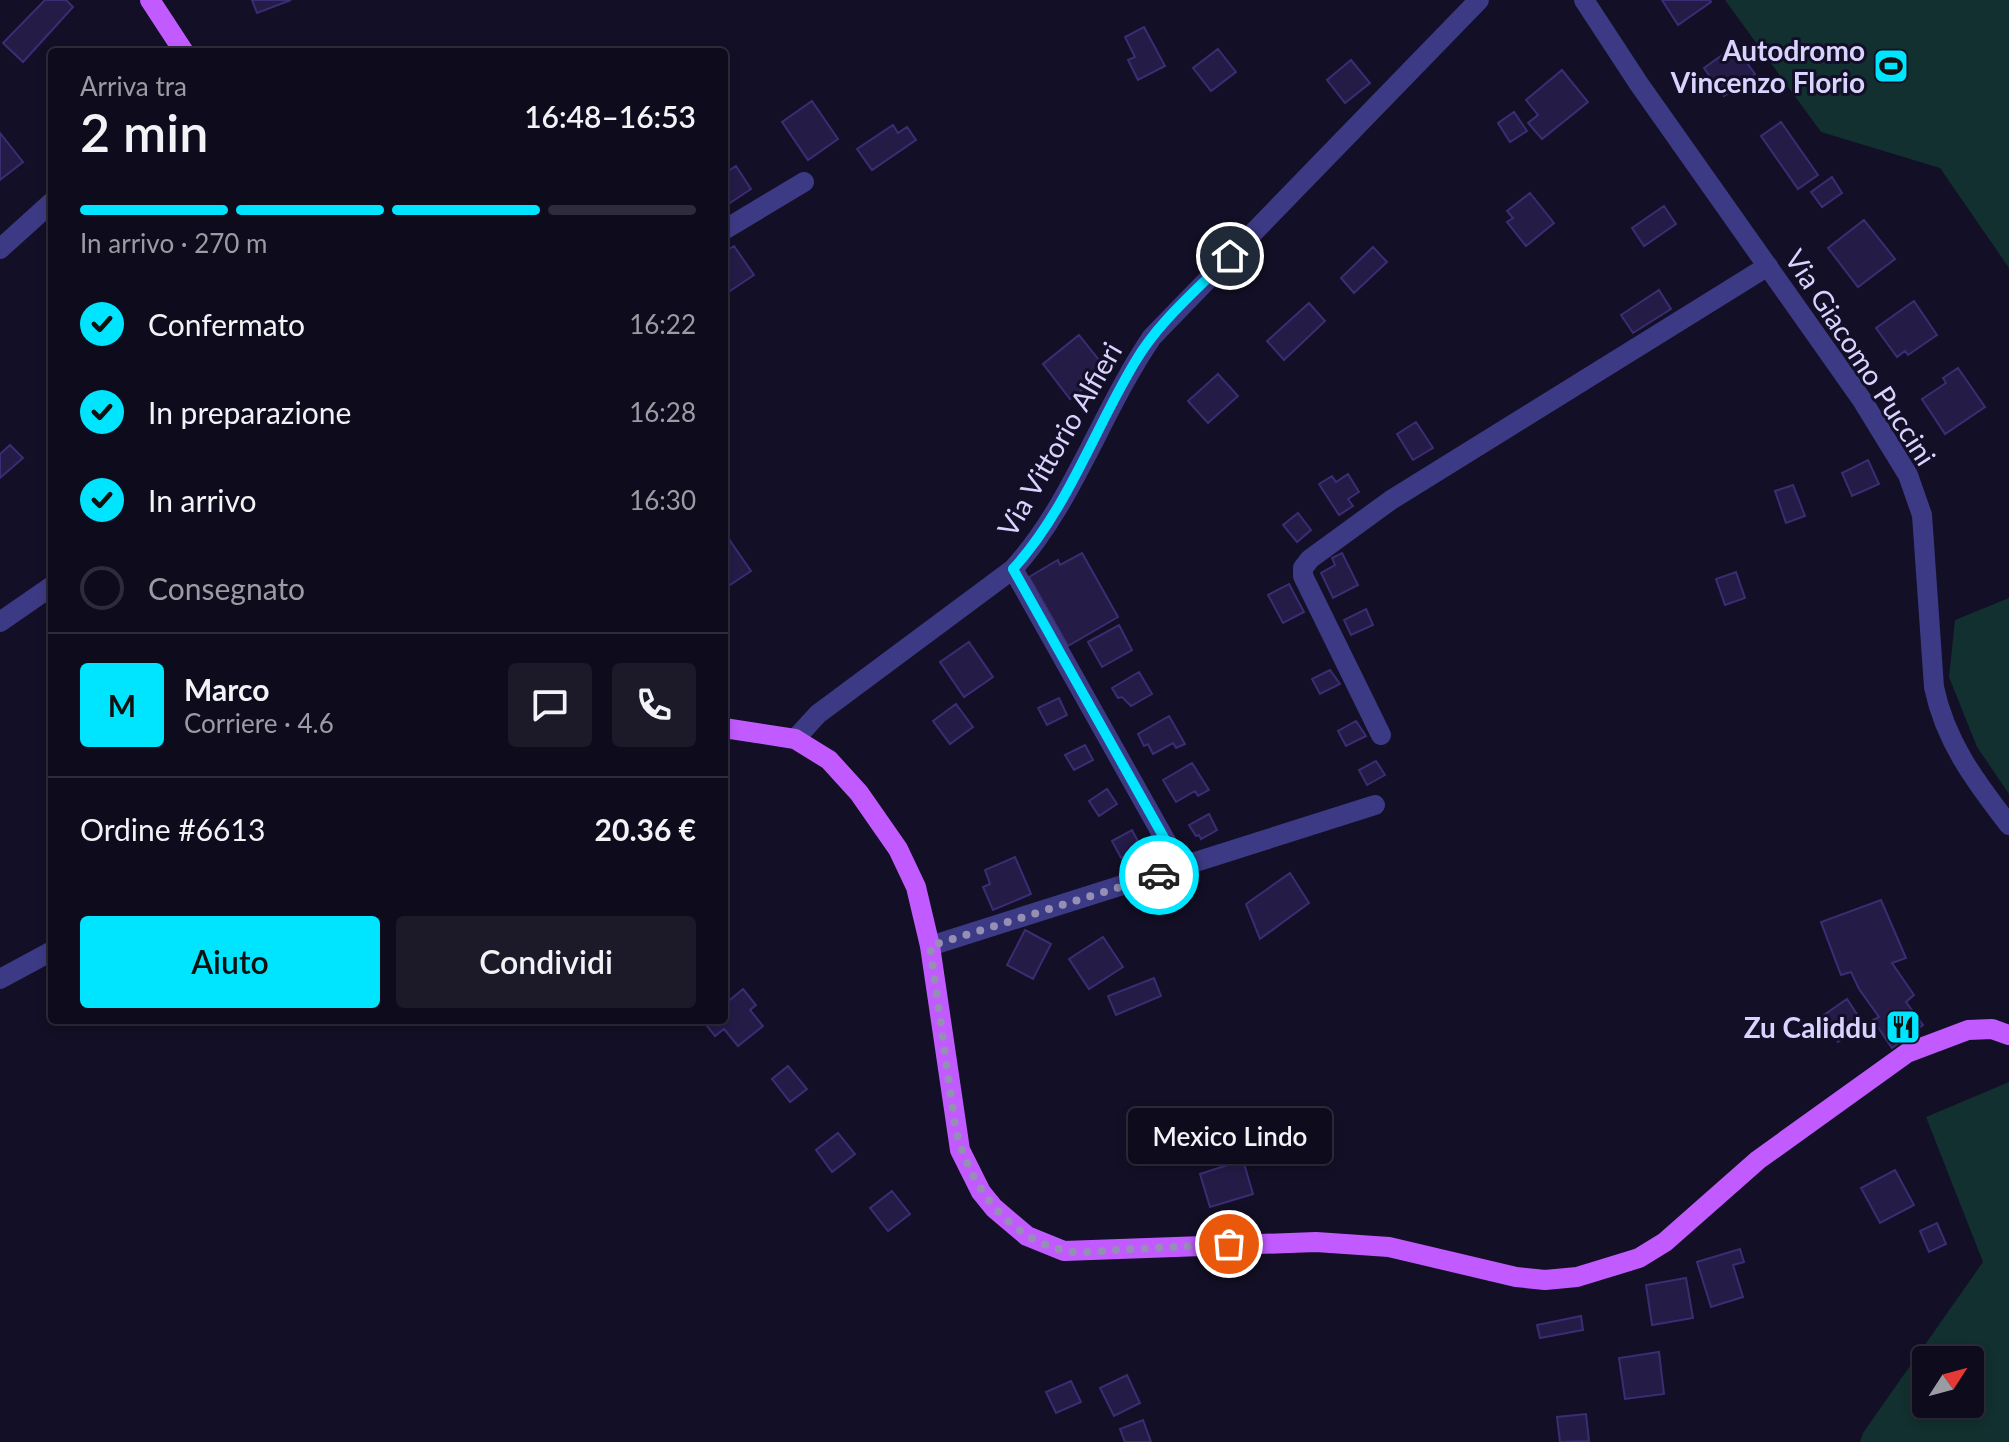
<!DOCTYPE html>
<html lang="it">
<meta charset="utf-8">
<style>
body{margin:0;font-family:Lato,sans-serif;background:#1c1929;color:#f1f3f6;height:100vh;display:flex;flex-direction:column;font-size:30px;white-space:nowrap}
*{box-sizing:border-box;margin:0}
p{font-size:26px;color:#9b9ba3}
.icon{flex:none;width:44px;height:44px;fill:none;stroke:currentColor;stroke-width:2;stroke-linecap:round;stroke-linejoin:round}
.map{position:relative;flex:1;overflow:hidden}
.drawer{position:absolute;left:48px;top:48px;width:680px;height:976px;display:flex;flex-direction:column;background:#0e0b1c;border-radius:8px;box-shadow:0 4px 12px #0003,0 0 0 2px #2e2b3b}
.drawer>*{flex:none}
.needle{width:52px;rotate:54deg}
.controls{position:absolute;left:1912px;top:1346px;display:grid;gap:16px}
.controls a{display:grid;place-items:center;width:72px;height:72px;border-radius:8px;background:#0e0b1c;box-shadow:0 4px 12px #0003,0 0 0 2px #2e2b3b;font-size:40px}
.pin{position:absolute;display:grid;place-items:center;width:68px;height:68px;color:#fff;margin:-34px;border:4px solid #fff;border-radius:50%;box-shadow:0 2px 8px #0007}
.courier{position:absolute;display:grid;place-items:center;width:80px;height:80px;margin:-40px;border:6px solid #00e5ff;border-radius:50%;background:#fff;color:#222;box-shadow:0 2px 10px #0007}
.bubble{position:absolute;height:56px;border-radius:8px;background:#0e0b1c;box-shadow:0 4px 12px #0003,0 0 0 2px #2e2b3b;font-size:26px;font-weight:600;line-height:56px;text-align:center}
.overview em{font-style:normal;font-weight:600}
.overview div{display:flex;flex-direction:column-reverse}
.overview{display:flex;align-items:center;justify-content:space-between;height:136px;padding:0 32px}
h1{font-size:52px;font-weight:600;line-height:60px}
.bar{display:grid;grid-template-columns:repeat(4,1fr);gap:12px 8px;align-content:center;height:96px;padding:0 32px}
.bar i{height:10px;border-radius:6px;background:#2e2b3b}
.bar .active{background:#00e5ff}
.bar p{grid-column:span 4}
.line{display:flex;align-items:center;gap:20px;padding:0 32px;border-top:2px solid #2e2b3b}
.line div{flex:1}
.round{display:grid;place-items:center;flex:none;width:84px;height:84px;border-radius:8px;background:#1c1929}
ol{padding:0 32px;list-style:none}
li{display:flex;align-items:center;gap:24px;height:88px}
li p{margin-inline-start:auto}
li .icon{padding:8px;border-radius:50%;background:#00e5ff;color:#111;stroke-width:4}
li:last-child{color:#9b9ba3}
li i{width:44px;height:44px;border:4px solid #2e2b3b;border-radius:50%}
.button{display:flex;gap:16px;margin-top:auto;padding:16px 32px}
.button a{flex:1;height:92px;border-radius:8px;background:#00e5ff;color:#111;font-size:32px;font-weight:600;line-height:92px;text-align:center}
.button a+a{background:#1c1929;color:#f1f3f6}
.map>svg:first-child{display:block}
</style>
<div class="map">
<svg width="2009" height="1442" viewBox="0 0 2009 1442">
<rect width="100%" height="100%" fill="#130f26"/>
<path fill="#12302f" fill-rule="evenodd" d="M1725,0h284v268l-69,-100 -119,-36z
M2009,598v196l-32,-47 -28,-70 6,-57z
M2009,1082v360h-149l3,-9 120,-171 -57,-145zM1970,1360v44h-44v-44z"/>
<path fill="#241b47" stroke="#3b2d73" stroke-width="2" d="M45,0h21l7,7 -50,55 -20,-19z
M252,0h39l-34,13z
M1662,0h48l1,2 -33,23z
M1144,27l21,39 -27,14 -10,-20 7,-3 -10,-20z
M1735,46l20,28 -31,22 -20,-28z
M1218,49l18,23 -25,19 -18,-23z
M1351,60l19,23 -25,20 -18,-23z
M1562,70l26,32 -46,37 -14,-16 10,-8 -12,-15z
M812,101l26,38 -30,21 -26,-38z
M1514,112l13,19 -17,11 -12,-19z
M1781,122l37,53 -20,14 -37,-53z
M893,125l5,8 9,-6 9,13 -44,30 -15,-21z
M0,133l23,29 -23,18z
M736,166l15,23 -27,18v-33z
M1832,177l10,16 -20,14 -11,-15z
M1530,193l24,30 -28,23 -19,-24 6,-4 -6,-7z
M1664,206l12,18 -32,22 -12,-18z
M1864,220l31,39 -37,28 -30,-39z
M734,246l20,29 -30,20v-43z
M1373,247l14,15 -33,31 -13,-15z
M1659,290l12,19 -38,24 -12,-18z
M1914,301l23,34 -29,20 -3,-4 -8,6 -21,-29z
M1309,303l16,18 -41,39 -17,-19z
M1079,335l28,35 -37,29 -27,-35z
M1958,368l27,39 -40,27 -23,-35 24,-16 -3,-5z
M1218,374l20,22 -30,27 -20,-22z
M1416,422l17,26 -20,12 -16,-26z
M10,445l13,13 -23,20v-24z
M1868,460l11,24 -27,12 -10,-23z
M1348,474l11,18 -11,7 5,7 -14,9 -20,-31 13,-8 4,6z
M1793,485l12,31 -19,7 -11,-32z
M1298,513l13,17 -14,12 -14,-17z
M724,532l27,39 -27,18z
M1082,553l36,64 -50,29 -39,-69 29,-17 2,5z
M1342,553l16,32 -25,13 -12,-25 14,-8 -3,-7z
M1736,572l9,26 -20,7 -9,-26z
M1289,584l15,28 -21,11 -15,-28z
M1366,609l7,16 -22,10 -7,-15z
M1119,625l13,25 -30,17 -14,-25z
M969,642l24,35 -29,20 -24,-35z
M1330,670l10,14 -20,10 -8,-15z
M1139,672l13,22 -21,12 -9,-9 -4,1 -6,-10z
M1059,698l8,17 -20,10 -9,-17z
M956,704l17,23 -23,17 -17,-23z
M1169,716l16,28 -9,4 -3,-5 -20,11 -5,-10 -4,2 -6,-12z
M1356,721l10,15 -20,10 -8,-15z
M1085,745l8,15 -19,10 -9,-15z
M1376,761l9,14 -18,10 -8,-15z
M1192,763l17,27 -11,6 -3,-5 -19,11 -13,-22z
M1107,789l10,15 -18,12 -10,-15z
M1209,814l8,16 -16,9 -2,-4 -3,1 -7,-11z
M1132,830l9,17 -20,11 -9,-17z
M1015,857l16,37 -38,16 -10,-23 7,-3 -5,-14z
M1290,873l19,30 -49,36 -14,-35z
M1881,900l25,58 -14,5 22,32 -8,7 17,23 -31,23 -19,-28 6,-3 -20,-28 -8,-17 -10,3 -20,-53z
M1025,930l26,14 -18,35 -26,-14z
M1103,937l20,30 -34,22 -20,-30z
M1154,978l7,18 -45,19 -8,-19z
M743,989l13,16 -6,5 13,16 -25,20 -14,-17 -9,7 -12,-15 21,-1v-15z
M1847,999l17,26 -26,17 -17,-25z
M788,1066l19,23 -17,13 -18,-23z
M838,1133l17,21 -23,18 -16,-22z
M1243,1160l10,34 -43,13 -10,-33z
M1895,1170l19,35 -34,18 -19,-35z
M892,1191l18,23 -22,17 -18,-23z
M1937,1223l9,21 -17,8 -9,-21z
M1740,1249l4,13 -11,3 10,32 -32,10 -14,-45z
M1686,1278l7,40 -41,7 -6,-40z
M1581,1316l2,14 -43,8 -3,-13z
M1659,1352l5,42 -39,5 -6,-41z
M1127,1375l13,28 -26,13 -14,-28z
M1071,1381l10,21 -25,11 -10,-21z
M1586,1414l3,27 -29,1 -3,-25z
M1143,1420l8,22h-26l-5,-13z"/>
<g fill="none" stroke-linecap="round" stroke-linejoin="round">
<path stroke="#3d3a85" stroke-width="20" d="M1584,0l55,84 223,316 46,75 14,40 12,172c11,54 41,94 75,138
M724,230l80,-48
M0,249l52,-47
M1013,569l168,299
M0,622l52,-36
M1381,735l-78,-159v-8l7,-9 81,-59 377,-234
M795,739l23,-25 195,-145c59,-64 89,-159 139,-232l327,-337
M930,946l445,-141
M0,979l52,-28"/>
<path stroke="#c25bff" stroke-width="20" d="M150,0l34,52
M724,728l71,11 34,21 30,33 39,56 18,38 14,59 30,204 21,42 13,16 33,28 37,15 252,-9 73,5 127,30 29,3 32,-3 62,-19 26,-16 93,-82 149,-107 61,-23 24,-1 17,6"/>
</g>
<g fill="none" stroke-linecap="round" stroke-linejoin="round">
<path stroke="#948fb3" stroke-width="8" stroke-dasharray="0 14.4" d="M1159,875l-229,71 25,179c12,56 48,110 107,125 17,5 38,1 56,0 37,-2 74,-4 111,-6"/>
<path stroke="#00e5ff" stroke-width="10" d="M1159,875l22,-7 -168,-299c54,-59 81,-139 122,-207 24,-41 62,-72 95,-106"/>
</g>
<defs>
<symbol id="stadium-square" viewBox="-11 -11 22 22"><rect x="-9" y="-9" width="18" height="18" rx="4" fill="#00e5ff" stroke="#130f26"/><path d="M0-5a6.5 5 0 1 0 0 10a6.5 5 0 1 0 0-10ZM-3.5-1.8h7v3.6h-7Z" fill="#111"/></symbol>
<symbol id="restaurant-square" viewBox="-11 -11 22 22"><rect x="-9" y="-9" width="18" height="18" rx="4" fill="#00e5ff" stroke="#130f26"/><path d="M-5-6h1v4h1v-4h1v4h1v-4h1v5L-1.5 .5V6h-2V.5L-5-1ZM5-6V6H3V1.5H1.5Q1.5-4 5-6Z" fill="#111"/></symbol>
</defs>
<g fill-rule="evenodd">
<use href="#stadium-square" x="1871" y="46" width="40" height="40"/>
<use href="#restaurant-square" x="1883" y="1007" width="40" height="40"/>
</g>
<g text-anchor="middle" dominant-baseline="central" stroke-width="6" stroke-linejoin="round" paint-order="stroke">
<g font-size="28" font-weight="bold" fill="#d9d4ff" stroke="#130f26" text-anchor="end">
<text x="1865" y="50">Autodromo<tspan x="1865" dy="32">Vincenzo Florio</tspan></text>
<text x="1877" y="1027">Zu Caliddu</text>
</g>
<g font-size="28" fill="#d9d4ff" stroke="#130f26">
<text transform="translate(1861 357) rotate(57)">Via Giacomo Puccini</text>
<text transform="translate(1059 439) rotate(-60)">Via Vittorio Alfieri</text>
</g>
</g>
</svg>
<div class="controls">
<a><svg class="needle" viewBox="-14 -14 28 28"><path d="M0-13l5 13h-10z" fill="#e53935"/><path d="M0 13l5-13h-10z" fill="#9b9ba3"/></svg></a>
</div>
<div class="pin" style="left:1229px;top:1244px;background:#ea580c"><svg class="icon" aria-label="bag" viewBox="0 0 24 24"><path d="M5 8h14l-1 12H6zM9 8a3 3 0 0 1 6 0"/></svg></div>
<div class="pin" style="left:1230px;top:256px;background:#1f2937"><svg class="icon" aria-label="home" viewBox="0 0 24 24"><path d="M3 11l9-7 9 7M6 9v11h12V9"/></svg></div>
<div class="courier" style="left:1159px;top:875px"><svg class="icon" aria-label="car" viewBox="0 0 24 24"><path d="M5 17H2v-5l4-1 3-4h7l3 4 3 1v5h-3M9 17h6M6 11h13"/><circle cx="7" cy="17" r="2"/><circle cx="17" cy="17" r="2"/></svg></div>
<div class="bubble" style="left:1128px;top:1108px;width:204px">Mexico Lindo</div>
<section class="drawer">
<div class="overview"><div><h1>2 min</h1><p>Arriva tra</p></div><em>16:48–16:53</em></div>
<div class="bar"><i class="active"></i><i class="active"></i><i class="active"></i><i></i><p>In arrivo · 270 m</p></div>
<ol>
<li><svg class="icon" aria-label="check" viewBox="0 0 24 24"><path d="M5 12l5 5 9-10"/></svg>Confermato<p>16:22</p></li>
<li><svg class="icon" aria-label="check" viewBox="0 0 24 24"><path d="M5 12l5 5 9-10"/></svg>In preparazione<p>16:28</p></li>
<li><svg class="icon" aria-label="check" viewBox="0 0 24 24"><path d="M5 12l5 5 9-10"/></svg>In arrivo<p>16:30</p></li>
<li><i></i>Consegnato</li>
</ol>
<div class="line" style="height:144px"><b class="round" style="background:#00e5ff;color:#111">M</b><div><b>Marco</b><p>Corriere · 4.6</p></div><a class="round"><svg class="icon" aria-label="chat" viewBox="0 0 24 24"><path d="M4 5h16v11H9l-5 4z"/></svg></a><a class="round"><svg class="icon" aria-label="phone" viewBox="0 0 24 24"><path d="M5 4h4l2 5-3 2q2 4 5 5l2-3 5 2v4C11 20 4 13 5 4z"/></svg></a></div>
<div class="line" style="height:104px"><div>Ordine #6613</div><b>20.36 €</b></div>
<div class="button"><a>Aiuto</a><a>Condividi</a></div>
</section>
</div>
